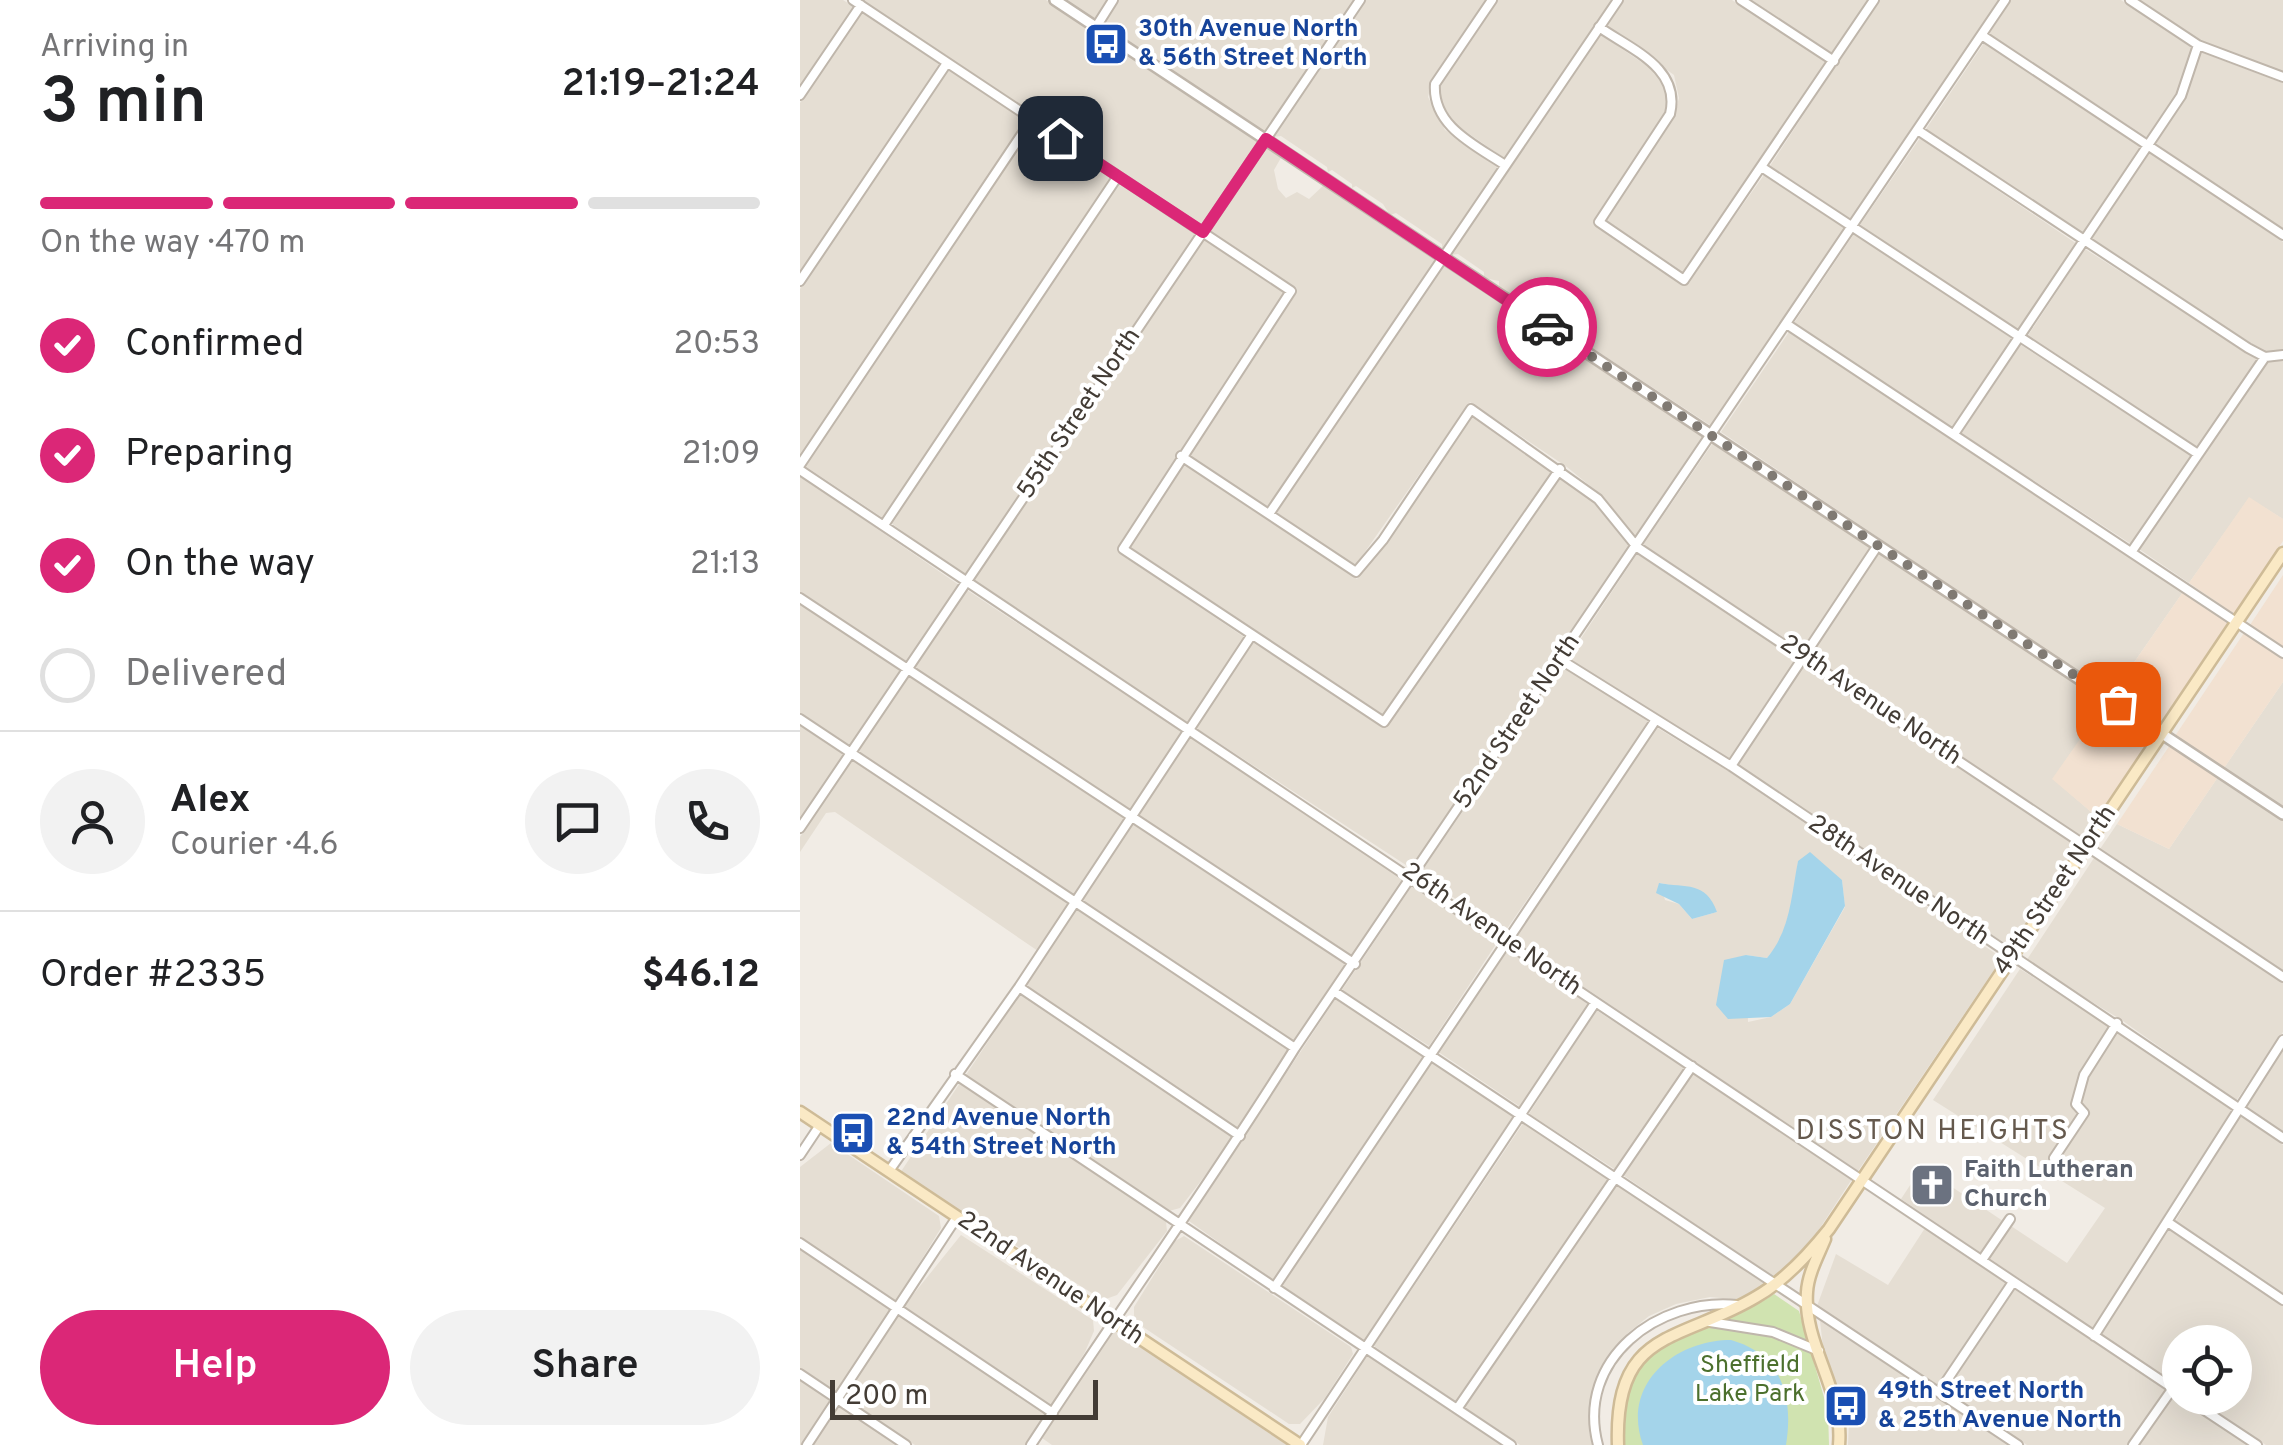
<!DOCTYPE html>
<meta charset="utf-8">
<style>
body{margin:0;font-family:Overpass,sans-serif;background:#f2f2f2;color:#202124;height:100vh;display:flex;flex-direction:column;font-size:38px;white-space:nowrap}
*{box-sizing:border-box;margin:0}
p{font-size:32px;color:#757577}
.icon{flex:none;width:55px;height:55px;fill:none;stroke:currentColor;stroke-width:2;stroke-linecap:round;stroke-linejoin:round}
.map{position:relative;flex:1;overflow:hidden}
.details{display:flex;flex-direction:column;background:#fff;width:800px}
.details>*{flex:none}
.controls{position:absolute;left:1362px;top:1325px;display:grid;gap:20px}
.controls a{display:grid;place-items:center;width:90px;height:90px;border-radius:50%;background:#fff;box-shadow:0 10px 40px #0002;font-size:50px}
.scale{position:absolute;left:30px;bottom:25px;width:268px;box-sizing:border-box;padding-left:10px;border:5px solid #433c35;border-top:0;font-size:28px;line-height:35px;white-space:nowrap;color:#433c35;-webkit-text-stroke:8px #fff;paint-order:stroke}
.pin{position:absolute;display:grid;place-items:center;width:85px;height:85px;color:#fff;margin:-42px;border-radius:20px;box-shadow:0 5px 15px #0006}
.courier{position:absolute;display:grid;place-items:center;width:100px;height:100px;margin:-50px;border:8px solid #db2777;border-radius:50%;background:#fff;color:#222;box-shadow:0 2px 12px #0007}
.summary em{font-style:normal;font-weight:600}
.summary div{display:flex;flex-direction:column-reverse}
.summary{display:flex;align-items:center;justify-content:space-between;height:170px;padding:0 40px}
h1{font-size:65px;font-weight:600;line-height:75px}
.bar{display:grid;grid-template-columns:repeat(4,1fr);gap:15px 10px;align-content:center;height:120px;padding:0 40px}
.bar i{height:12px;border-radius:8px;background:#e0e0e0}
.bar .active{background:#db2777}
.bar p{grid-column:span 4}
.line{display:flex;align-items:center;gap:25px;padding:0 40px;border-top:2px solid #e0e0e0}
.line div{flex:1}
.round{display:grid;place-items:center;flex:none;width:105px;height:105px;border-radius:52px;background:#f2f2f2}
ol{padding:0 40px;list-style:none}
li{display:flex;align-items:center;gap:30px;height:110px}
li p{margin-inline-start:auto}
li .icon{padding:10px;border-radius:50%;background:#db2777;color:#fff;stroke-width:4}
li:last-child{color:#757577}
li i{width:55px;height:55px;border:5px solid #e0e0e0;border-radius:50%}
.primary-button{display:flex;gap:20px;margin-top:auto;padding:20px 40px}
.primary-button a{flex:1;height:115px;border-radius:60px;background:#db2777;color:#fff;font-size:40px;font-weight:600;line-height:115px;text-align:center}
.primary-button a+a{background:#f2f2f2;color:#202124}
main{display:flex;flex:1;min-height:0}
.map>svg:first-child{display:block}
</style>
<main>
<section class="details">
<div class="summary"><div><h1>3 min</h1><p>Arriving in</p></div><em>21:19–21:24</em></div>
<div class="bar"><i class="active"></i><i class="active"></i><i class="active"></i><i></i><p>On the way · 470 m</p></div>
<ol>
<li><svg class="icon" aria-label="check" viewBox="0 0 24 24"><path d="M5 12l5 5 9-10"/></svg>Confirmed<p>20:53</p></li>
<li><svg class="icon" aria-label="check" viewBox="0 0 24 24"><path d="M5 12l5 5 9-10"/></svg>Preparing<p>21:09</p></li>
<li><svg class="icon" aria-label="check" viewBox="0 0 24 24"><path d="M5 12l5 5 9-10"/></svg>On the way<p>21:13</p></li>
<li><i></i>Delivered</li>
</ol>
<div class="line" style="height:180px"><a class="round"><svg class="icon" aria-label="person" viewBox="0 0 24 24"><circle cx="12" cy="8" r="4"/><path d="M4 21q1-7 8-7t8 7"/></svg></a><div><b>Alex</b><p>Courier · 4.6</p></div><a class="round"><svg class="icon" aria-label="chat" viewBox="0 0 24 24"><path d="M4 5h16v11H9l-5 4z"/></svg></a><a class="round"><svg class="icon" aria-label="phone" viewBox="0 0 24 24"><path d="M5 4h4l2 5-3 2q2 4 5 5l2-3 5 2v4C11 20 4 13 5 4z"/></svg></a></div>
<div class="line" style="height:130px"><div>Order #2335</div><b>$46.12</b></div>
<div class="primary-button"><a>Help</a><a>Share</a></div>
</section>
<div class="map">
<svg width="1483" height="1445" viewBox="0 0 1483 1445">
<rect width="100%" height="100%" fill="#f1ece5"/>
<path fill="#e5ded3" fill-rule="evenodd" d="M0,0h43l11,7 -54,80z
M62,0h184l214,141 -58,85z
M265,0h43l-13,20z
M319,0h236l-90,132 -163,-107z
M566,0h120l-54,81 -4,16 17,33 53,37 -56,83v-6l-46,-31 -6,2 -7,-11 -27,-18 -4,2v-4l-20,-14 -4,2 -1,-5 -46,-31 -8,1z
M697,0h115l-108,158 -52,-36 -13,-25 1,-12z
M823,0h109l95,63 -144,210 -77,-53 68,-105 5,-17 -5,-23 -68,-49z
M951,0h118l-36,54z
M1079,0h121l-148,220 -82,-54z
M1211,0h110l71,48 -15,46 -29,44 -159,-104z
M1339,0h144v72l-83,-32z
M62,12l78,52 -140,209v-170z
M800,34l53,36 13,13 3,15 -4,14 -72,112 92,62 79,-111 82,53 -133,199 -214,-140v-6l-15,-3v-6l-26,-18 -8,1z
M1184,43l158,104 -59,88 -157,-106z
M1401,52l82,31v146l-128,-86 31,-45z
M148,69l77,52 -225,336v-168z
M233,126l78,52 -228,340 -78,-52z
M1120,138l157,106 -58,87 -159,-106z
M467,146l15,10 -8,14 4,19 8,9 11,-6 12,7 16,-15 112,75 -169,248 -81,-53 110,-165 -87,-58z
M1350,152l133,90v108l-16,2 -16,-9 -160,-103z
M319,183l77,51 -231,342 -74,-53z
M1054,234l160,106 -61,88 -159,-105z
M404,239l80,54 -167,258 127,86 -56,86 -215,-142z
M1285,249l173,110 -61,88 -170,-110z
M644,264l263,171 -71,104 -35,-44 -34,-28 -97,-65 -115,164 -79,-54z
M989,332l394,260 -71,102 -391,-262z
M1221,345l170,111 -60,88 -170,-111z
M1483,360v159l-34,-21 -60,85 -50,-34 128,-187z
M672,416l81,55 -169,244 -254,-167 52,-85 175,116 30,-37z
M915,440l158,104 -70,106 -160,-105z
M0,476l159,109 -52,77 -107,-70z
M761,476l33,27 36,45 -218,321 -216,-141 56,-86 134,86z
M1080,549l226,153 -53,77 44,38 -14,21 -273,-183z
M837,554l160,104 -67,102 -162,-102z
M167,590l215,142 -52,78 -216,-143z
M0,604l101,67 -51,75 -50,-33z
M1005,664l272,182 -69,103 -271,-184z
M762,666l87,56 -145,211 -84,-59z
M109,676l216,143 -51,77 -216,-145z
M1483,682v125l-59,-39z
M0,726l44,29 -44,65z
M856,727l72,44 274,187 -144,213 -347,-233zM998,861l44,19 3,27 -55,97 -19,13 -23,5 -2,-67 21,3 13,-16 13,-41zM860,883l16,3 41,26 -25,7 -13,-15 -14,-4z
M390,737l216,141 -52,80 -216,-143z
M52,760l217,144 -31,47 -203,-139 -9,1 -26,39v-15z
M1418,777l65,43v151l-183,-122 17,-25 52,25z
M332,824l216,142 -54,76 -212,-141z
M1294,858l189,125v49l-47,69 -113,-80 -97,-60z
M614,883l84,58 -69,105 -87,-56z
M276,909l212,141 -49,79 -213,-144z
M706,947l83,58 -67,103 -85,-57z
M1220,969l90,56 -31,49 -7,29 6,11 -30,46 8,4 31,-49 -5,-13 6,-26 30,-46 113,80 -22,43 -116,176 -104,-71 22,-32 56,37 38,-55 -172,-108z
M220,994l214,144 -54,70 -11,3 -203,-136z
M536,998l88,56 -151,227 -84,-60z
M796,1010l89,58 -69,102 -87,-56z
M1483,1048v84l-39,-26z
M631,1059l85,58 -150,224 -85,-55z
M893,1073l159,106 -47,72 -31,27 -151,-103z
M160,1083l206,139 1,9 -50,64 -14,5 -203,-127z
M1439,1115l44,30v149l-108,-72z
M724,1122l86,57 -154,223 -82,-56z
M31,1143l108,73 2,12 -45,73 -96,-64v-70z
M1122,1167l81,54 -22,32 -80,-54z
M817,1184l149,101 -25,15 -31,-3 -34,7 -27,12 -21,17 -20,28 -12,28 -7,42 3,14h-72l-56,-37z
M1125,1228l82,56 -69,102 -121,-80 19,-52 52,31z
M1369,1230l114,76v139h-17l-70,-47h39v-56h-55v45l-79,-52z
M161,1235l132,85 1,11 -9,21 -33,54 -148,-100z
M384,1236l167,111 2,7 -28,44 -25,26h-11l-155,-103v-14l41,-66z
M0,1249l90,61 -54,82 -36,-24z
M1214,1289l152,101 -38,55h-101l-81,-54z
M98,1315l149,99 -21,31h-111l-72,-48z
M1020,1321l116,76 73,48h-161l1,-23 -26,-75z
M312,1327l175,118h-235l-10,-7z
M568,1355l90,61 44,29h-179l5,-28z
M0,1380l30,21 -29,44h-1z
M1373,1395h1l74,50h-109z
M38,1406l59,39h-85z"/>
<path fill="#f2e1d1" d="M1449,497l34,22v22l-49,73 -45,-31z
M1483,575v72l-33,-22z
M1383,592l45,30 -69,103 -47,-31z
M1444,633l39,26v23l-59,86 -49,-32z
M1306,702l47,32 -56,83 -45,-38z
M1370,745l48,32 -49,72 -52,-25z"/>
<path fill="#d0e3b0" d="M974,1294l25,17 29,100 1,34h-204c-10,-115 76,-102 149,-151z"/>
<path fill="#a4d4ea" d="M1010,852l32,28 3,26 -55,98 -19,13 -43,2 -12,-14 8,-45 22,-5 21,3c24,-29 24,-62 31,-97z
M859,883c27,5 47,-2 58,29l-25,7 -13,-15 -23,-11z
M931,1340c50,14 63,56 55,105h-143c-22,-60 31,-105 88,-105z"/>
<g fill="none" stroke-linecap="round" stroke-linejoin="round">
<defs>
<path id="minor" d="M53,0l438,291 -168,258 261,173 176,-253
M692,0l-57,84c-3,42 40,61 70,81
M941,0l93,61
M1330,0l68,45 85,32
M296,27l17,-27
M799,27c33,23 82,41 71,87l-71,108 85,58 190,-280
M1183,36l300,199
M0,95l61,-90
M1119,131l329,217 17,9 18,-2
M963,168l435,286
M0,281l147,-218
M988,325l495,328
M1154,434l227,-338 17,-51
M381,456l175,116 27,-32 88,-131 127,90 39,48 646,430
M0,465l232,-346
M0,470l1380,923
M469,514l349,-514
M84,525l234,-349
M1332,551l133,-194
M0,598l555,366
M761,660l170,106 552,372
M0,719l495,329
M931,766l147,-221
M0,828l560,-828
M219,987l221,149
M535,992l683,453
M155,1074l556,371
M0,1155l20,-30
M1254,1158l30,-45 -8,-9 8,-29 33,-52
M89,1171l130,-184 232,-351
M1369,1223l114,77
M0,1243l253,170
M1182,1260l28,-41
M474,1288l381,-567
M910,1322l63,10 46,19
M1294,1336l189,-296
M0,1374l106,71
M1139,1392l74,-110
M1386,1398l71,47
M657,1409l235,-343
M7,1445l150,-228
M231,1445c87,-133 180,-262 264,-397l710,-1048
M501,1445l294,-442
M798,1445c-23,-86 61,-148 139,-140
M1333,1445l40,-57"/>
<path id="tertiary" d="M255,0l1228,814"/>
<path id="secondary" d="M0,1112l500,333
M1025,1239c-7,17 -17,35 -18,53 -4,53 37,98 32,153
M818,1445c-4,-117 61,-102 138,-148 28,-16 53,-43 73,-68l454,-676"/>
</defs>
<use href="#minor" stroke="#bfb6ab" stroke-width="12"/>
<use href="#tertiary" stroke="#bfb6ab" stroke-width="14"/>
<use href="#secondary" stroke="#cebb97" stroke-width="15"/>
<use href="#minor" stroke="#fff" stroke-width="8"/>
<use href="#tertiary" stroke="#fff" stroke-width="9"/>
<use href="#secondary" stroke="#fae9c5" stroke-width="10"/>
</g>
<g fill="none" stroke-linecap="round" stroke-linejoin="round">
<path stroke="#807a73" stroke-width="10" stroke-dasharray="0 18" d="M747,327l571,377"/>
<path stroke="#db2777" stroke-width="12" d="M260,138l143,94 63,-93 281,188"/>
</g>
<defs>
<symbol id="bus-square" viewBox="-11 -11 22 22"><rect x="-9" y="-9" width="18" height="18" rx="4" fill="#1a4fb4" stroke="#fff"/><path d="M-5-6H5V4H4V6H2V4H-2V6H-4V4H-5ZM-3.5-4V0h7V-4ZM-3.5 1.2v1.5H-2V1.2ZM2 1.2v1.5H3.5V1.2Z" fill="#fff"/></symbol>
<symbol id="church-square" viewBox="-11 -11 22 22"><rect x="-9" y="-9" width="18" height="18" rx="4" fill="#6b7280" stroke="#fff"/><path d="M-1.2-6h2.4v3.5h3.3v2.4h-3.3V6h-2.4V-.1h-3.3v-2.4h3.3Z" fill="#fff"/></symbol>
</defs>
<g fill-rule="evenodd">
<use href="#bus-square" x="281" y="19" width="50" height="50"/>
<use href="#bus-square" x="28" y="1108" width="50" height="50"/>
<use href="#church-square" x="1107" y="1160" width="50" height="50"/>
<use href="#bus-square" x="1021" y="1381" width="50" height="50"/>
</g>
<g text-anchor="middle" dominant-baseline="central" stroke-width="8" stroke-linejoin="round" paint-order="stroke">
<g font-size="25" font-weight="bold" fill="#164399" stroke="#fff" text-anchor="start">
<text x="338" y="30">30th Avenue North<tspan x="338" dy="29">&amp; 56th Street North</tspan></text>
<text x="86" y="1119">22nd Avenue North<tspan x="86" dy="29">&amp; 54th Street North</tspan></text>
<text x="1078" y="1392">49th Street North<tspan x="1078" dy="29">&amp; 25th Avenue North</tspan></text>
</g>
<g font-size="25" fill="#433c35" stroke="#fff">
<text transform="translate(280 414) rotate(-56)">55th Street North</text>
<text transform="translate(1070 701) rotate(34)">29th Avenue North</text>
<text transform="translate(718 722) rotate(-56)">52nd Street North</text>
<text transform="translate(1098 881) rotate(34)">28th Avenue North</text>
<text transform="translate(1256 891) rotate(-56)">49th Street North</text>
<text transform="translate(691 930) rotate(35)">26th Avenue North</text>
<text transform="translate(250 1279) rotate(34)">22nd Avenue North</text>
</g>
<g font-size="25" font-weight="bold" fill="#5b616d" stroke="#fff" text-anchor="start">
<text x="1164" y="1171">Faith Lutheran<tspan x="1164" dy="29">Church</tspan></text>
</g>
<g font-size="25" fill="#4c702d" stroke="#fff">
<text x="950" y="1366">Sheffield<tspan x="950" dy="29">Lake Park</tspan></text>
</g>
<g font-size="28" letter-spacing="2.5" fill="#65594d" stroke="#fff">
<text x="1133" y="1132">DISSTON HEIGHTS</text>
</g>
</g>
</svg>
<div class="controls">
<a><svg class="icon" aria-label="locate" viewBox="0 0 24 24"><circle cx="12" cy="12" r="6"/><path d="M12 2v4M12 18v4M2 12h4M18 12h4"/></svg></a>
</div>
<div class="scale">200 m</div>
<div class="pin" style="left:1318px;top:704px;background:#ea580c"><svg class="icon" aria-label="bag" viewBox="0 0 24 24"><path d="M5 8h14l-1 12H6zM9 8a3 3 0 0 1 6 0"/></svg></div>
<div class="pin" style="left:260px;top:138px;background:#1f2937"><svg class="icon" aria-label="home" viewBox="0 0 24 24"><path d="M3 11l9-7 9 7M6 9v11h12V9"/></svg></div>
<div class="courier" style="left:747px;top:327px"><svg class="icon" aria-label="car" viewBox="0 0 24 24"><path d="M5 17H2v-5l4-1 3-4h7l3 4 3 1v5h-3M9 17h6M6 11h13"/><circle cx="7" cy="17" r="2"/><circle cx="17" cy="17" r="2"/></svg></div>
</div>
</main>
